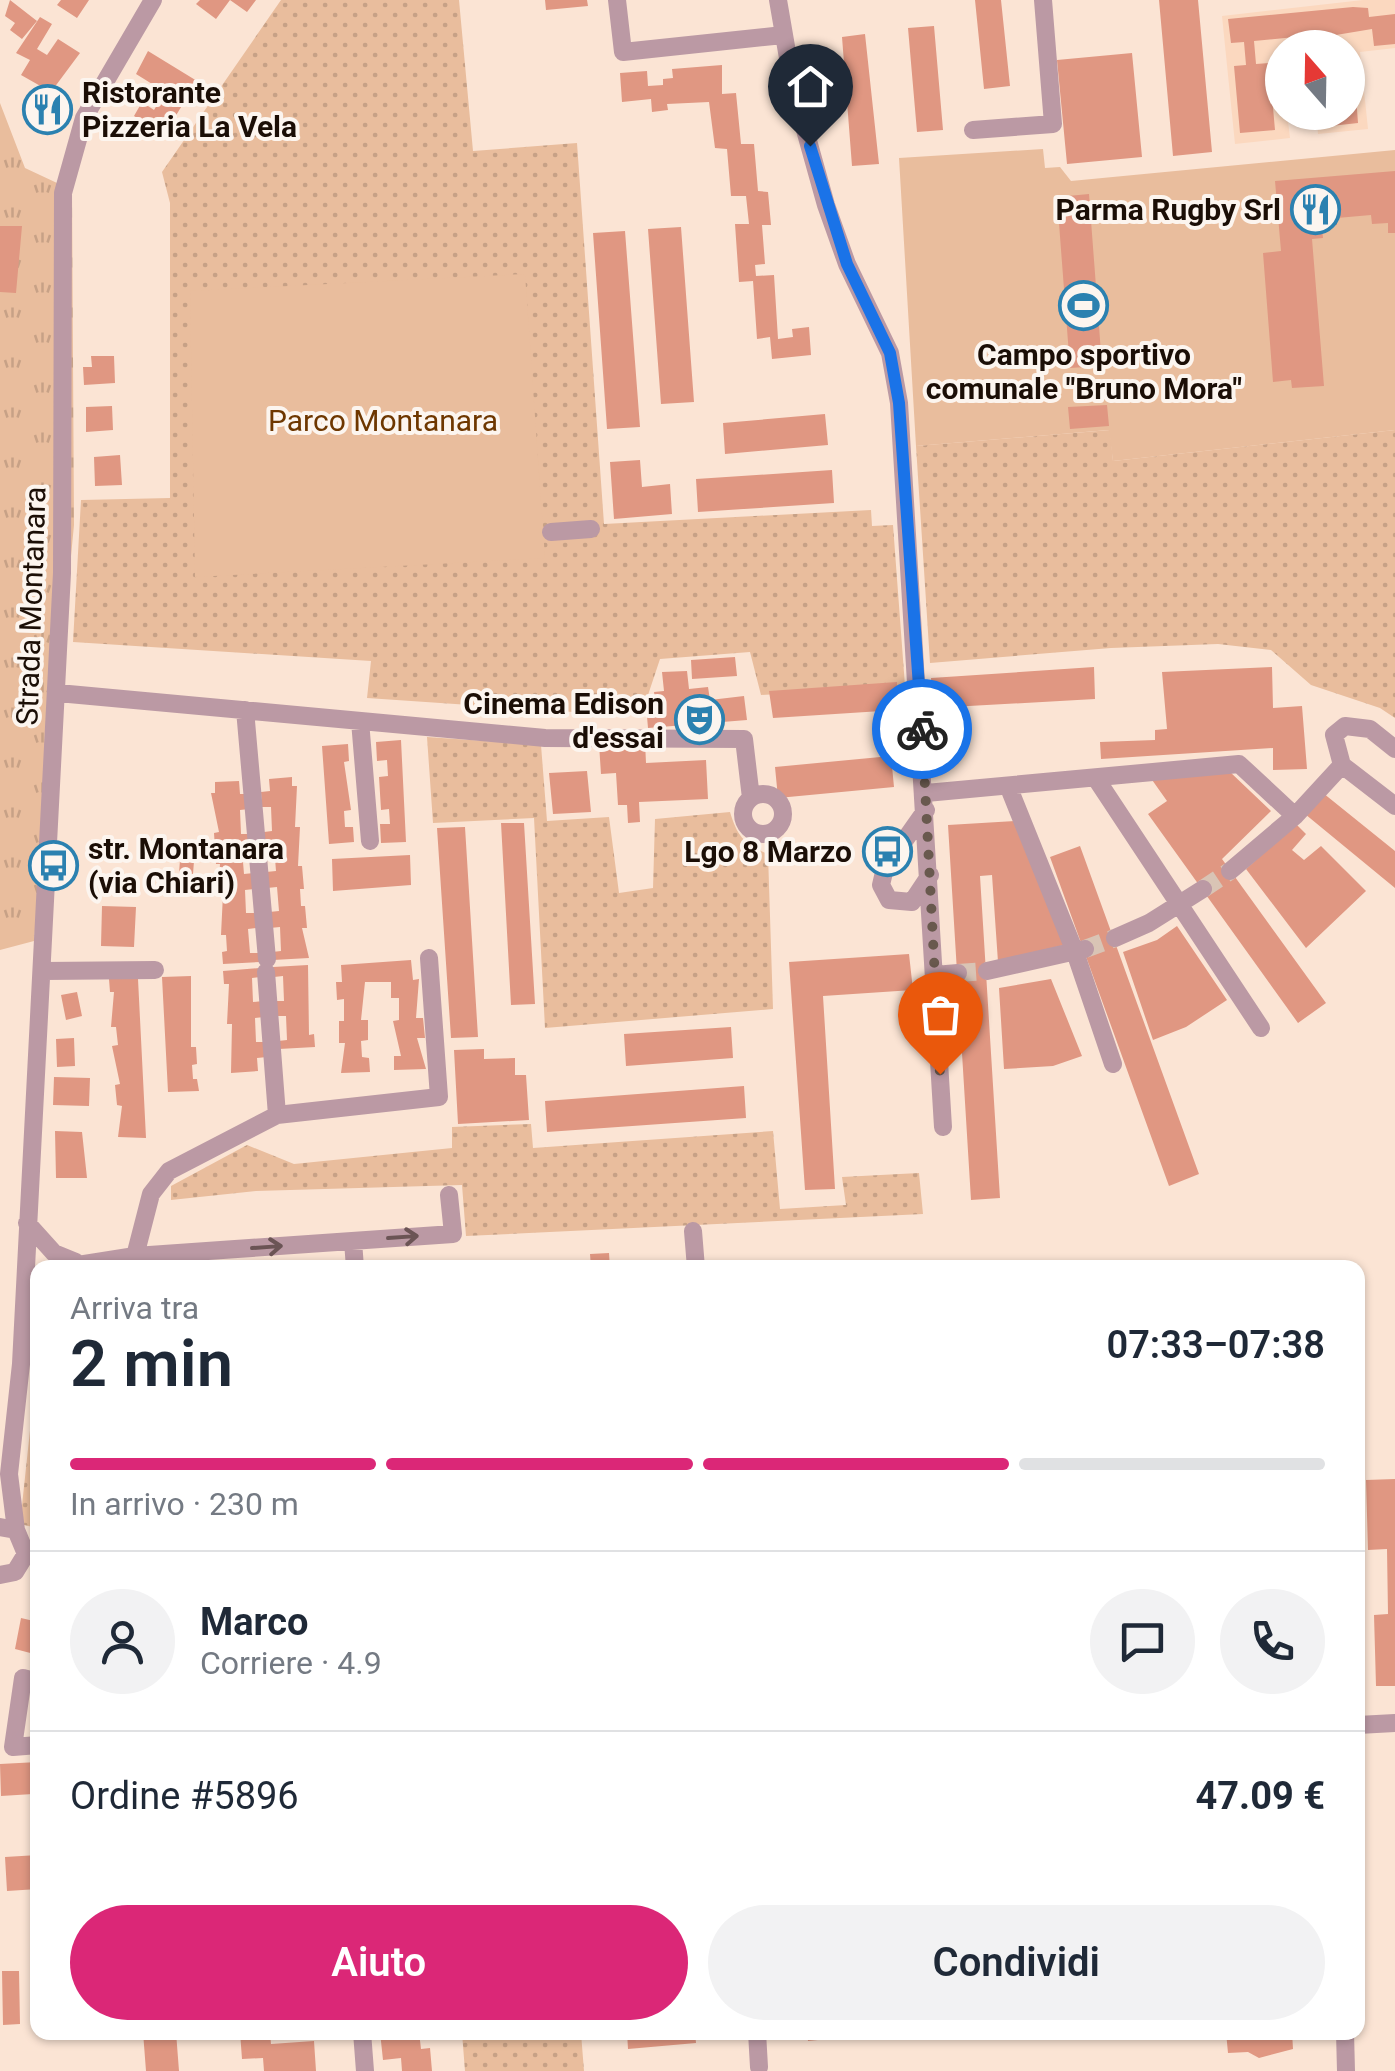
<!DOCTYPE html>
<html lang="it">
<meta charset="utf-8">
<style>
body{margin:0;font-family:Roboto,sans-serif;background:#f2f2f3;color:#1f2937;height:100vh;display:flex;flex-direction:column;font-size:38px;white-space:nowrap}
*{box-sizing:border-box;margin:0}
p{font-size:32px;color:#747a83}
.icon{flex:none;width:55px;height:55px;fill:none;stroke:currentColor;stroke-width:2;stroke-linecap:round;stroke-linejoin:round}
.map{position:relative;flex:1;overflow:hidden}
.panel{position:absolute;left:30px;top:1260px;width:1335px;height:780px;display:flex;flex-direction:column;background:#fff;border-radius:20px;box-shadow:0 2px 8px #0004}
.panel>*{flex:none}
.needle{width:65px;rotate:340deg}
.fabs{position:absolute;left:1265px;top:30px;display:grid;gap:20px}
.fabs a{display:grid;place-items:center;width:100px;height:100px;border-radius:50%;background:#fff;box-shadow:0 2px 8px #0004;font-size:50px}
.pin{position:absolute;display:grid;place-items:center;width:85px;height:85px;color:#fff;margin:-102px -42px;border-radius:50% 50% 50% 0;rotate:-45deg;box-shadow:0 0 10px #0007}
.pin .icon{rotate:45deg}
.courier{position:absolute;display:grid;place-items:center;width:100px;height:100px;margin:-50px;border:8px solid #1a73e8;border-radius:50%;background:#fff;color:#222;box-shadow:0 2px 12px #0007}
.head em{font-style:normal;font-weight:600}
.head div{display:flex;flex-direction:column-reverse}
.head{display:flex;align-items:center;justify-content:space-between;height:170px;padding:0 40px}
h1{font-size:65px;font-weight:600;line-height:75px}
.bar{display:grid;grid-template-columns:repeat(4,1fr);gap:15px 10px;align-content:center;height:120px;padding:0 40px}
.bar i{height:12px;border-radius:8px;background:#e0e1e3}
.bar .on{background:#db2777}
.bar p{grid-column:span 4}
.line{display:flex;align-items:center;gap:25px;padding:0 40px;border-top:2px solid #e0e1e3}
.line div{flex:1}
.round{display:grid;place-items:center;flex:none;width:105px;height:105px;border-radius:52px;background:#f2f2f3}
.action{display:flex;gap:20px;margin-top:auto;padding:20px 40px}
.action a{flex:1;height:115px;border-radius:60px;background:#db2777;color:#fff;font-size:40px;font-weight:600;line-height:115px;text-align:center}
.action a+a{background:#f2f2f3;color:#1f2937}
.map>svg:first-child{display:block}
</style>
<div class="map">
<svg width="1395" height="2071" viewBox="0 0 1395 2071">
<defs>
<pattern id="grass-tufts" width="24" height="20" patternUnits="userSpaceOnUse" patternTransform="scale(2.5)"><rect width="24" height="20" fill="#e9bd9d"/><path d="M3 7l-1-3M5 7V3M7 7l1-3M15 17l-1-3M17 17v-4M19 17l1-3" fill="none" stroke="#c7a186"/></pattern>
<pattern id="park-dots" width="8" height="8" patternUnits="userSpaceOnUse" patternTransform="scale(2.5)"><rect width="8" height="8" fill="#e9bd9d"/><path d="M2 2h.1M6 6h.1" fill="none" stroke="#c7a186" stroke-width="1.8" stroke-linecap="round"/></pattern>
</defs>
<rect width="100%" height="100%" fill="#fbe4d4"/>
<path fill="#fbd8bf" d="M1363,0h32v48l-35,4 8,77 -50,5 -2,-21 32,-1v-64h-66v64l5,1 3,25 -55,6 -13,-128z"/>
<path fill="url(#grass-tufts)" d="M0,103l25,65 47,22 2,335 -40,416 -34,9z"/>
<path fill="url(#park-dots)" d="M281,0h178l14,151 104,-8 27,381 267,-14 1,16 21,-1 12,161 -144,9 -11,-43 -90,7 -14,42 -58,12 -221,-15 4,-37 -298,-19 8,-142 89,-2v-295l-8,-31z
M1110,430l3,31 282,-31v288l-15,-10 -69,-23 -40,-35 -53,-6 -107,4 -181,15 -14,-217z
M427,737l114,8 6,76 62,-4 10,76 34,-5 2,-69 75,-7c7,24 15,33 38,42l5,155 -228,19 -11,-210 -101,5z
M531,1124l2,24 240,-17 7,78 66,-4 -4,-28 77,-4 4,41 -457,22 -4,-51 -206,6 -85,9v-14l76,-41 47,19 158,-16v-21z
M37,1365v163l-17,-4z
M462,2033h119l3,38h-119z"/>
<path fill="#e9bd9d" d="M1043,149l2,19 15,-1 11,14 324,-31v280l-282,31 -4,-31 -193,16 -17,-288z
M525,274l20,284 -350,19 -5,-286z"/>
<path fill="#e09782" d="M10,0l27,21 -15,18 -12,-9 5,-7 -10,-7z
M61,0h28l-12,18 -20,-13z
M200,0h56l-9,12 -17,-12 -14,19 -20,-15z
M545,0h42l1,6 -42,4z
M975,0h26l9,86 -26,3z
M1159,0h39l14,152 -39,4z
M1353,7l15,1 1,9 26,-3v30l-21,2 -2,-17 -36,6 1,13h-11l-1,-14 -71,7 2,23 13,-1 6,67 -35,3 -6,-67 12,-1 -2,-23 -13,1 -3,-24z
M40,17l12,7 -15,25 10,6 11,-16 22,14 -29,39 -30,-17 9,-15 -14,-7z
M934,26l9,104 -26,2 -9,-104z
M865,34l14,130 -27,2 -10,-129z
M148,51l49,30 -33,54 -30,-19 8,-14 12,8 11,-18 -29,-18z
M1132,53l10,104 -75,7 -10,-104z
M1348,56h5l5,67 -36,4 -1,-15h27z
M722,65v29l14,-1 5,51h13l4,47 10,1 3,33h-9l3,39 -10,1 1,11 18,-1 4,64 15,-2 -1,-8 17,-2 2,28 -39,4 -2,-22 -13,2 -4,-58 -14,1 -4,-58h14l-3,-28h-15l-4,-47 -12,-1 -6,-46 -42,2 1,6 -16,2 -1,-13 -29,3 -2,-29 27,-2 1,15 15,-1v-6l10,-1 -1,-9z
M1395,171v62h-7v-10l-16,1 -1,-9 -34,3v7l-15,1 1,12 -11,1 12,147 -32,2 -1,-8 -18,2 -10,-129 18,-2 -6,-70z
M1089,194l13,172 -32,2 -13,-171z
M0,226h22l-6,67 -16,-1z
M681,227l13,175 -33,2 -13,-175z
M625,231l15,196 -33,2 -14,-196z
M91,356h23l1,27 -31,2 -1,-18h9z
M1107,405l2,21 -39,3 -2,-22z
M112,406l1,24 -27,2v-25z
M825,414l3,31 -103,9 -2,-31z
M120,455l2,30 -27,1 -1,-29z
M640,460l2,27 28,-3 2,30 -58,5 -4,-57z
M832,470l2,33 -136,9 -2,-33z
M735,657l2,19 -45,3 -1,-19z
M1094,667l1,32 -162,9 -2,-30z
M1272,667l1,41 29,-2 5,63 -34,1v-22l-172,11 -1,-17 55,-2v-10l12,-1 -5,-57z
M687,671l2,18 19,-2 2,13 34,-4 3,24 -99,8 -2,-23 10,-1 -2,-12 10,-1 -2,-19z
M897,682v28l-124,8 -4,-27z
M401,740l5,102 -25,1 -1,-19h10l-1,-15 -8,1 -2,-33 9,-1 -1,-16 -10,1 -1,-19z
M645,742l1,21 60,-3 2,39 -69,3 1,20 -12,1 -1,-18h-9l-2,-32 -15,1 -2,-30z
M348,744l1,17 -5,1 7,48 -7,1 1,16h8l1,15 -25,2 -7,-98z
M891,756l3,31 -116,11 -3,-31z
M587,771l4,41 -38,2 -4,-41z
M1229,771l42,40 -49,48 104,144 -28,20 -150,-209 19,-13 -17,-24z
M292,777v9h5l-2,41h5l-2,39h4l2,23h-4l1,17h4l2,22h-5l7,30 -36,2 -1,-8 9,-1 -1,-24 -10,1 -1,-16 10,-1 -2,-24 -10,1 -1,-16 10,-1 -2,-25 -9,1 -1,-15 8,-1 -1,-24h-9l-1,-15 9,-1 -1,-12z
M239,781l1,13h7l2,15 -9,1 1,24h9l1,15 -9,1 2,24 10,-1v16l-9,1 1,23h10l1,15 -9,1 2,24h9l1,9 -37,2 -1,-12 5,-1 -1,-16h-5l2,-41h-5l2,-30h-4l-2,-31 5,-1 -8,-39h4v-11z
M1323,793l72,58v37l-90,-74z
M1015,821l49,124 -66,17 -6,-87 -12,1 20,322 -29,2 -23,-375z
M501,823h23l11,181 -24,1z
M1296,824l10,10 -14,16 12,10 17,-14 45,45 -60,57 -60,-79z
M465,827l13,210 -27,1 -14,-210z
M1080,846l119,328 -30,12 -119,-329z
M410,855l1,30 -78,6 -1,-32z
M180,860l14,1 -1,13 -14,-1z
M102,906l34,1 -2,40 -33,-1z
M1177,926l50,74 -41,27 -33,13 -30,-88 34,-12z
M909,954l4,36 -90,6 12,193 -30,1 -16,-228z
M411,960l2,20 6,-1 -3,39h7l2,20h-8l9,31 -32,1v-14h7l-8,-35 6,-1v-22h-8v-16h-26l-4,38h7v20l-7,1 1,16 7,1 1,14 -29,1 4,-30h-6v-22h5v-22l-7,1 -1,-18h6l-1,-17z
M308,965l1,70 5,-1 1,13 -36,2 -1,-8 9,-1 -1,-24h-10l-1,-15h9l-1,-25 -9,1 -1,-10z
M260,968v9l-8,1 1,24 10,-1 1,16 -9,1 1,24h10l1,15 -10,1 1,13 -27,2 1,-49h-5l2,-40h-5l-1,-13z
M191,976v71h5l1,17 -5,1 1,14h4l2,12 -31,1 -6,-115z
M109,979h29l8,159 -28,-1 4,-31 -5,-1 -2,-20 5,-1 -8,-38 6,-1 -2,-18h-5l3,-35h-4z
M1051,979l31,77 -29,10 -49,3 -5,-81z
M77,992l5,24 -16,4 -5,-25z
M731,1027l2,31 -107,8 -2,-32z
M74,1038l1,28 -18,1 -1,-28z
M484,1049v10l31,-1v17h11l3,45 -71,4 -4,-74z
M54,1077l36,1 -1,28 -36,-1z
M744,1086l2,32 -199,14 -2,-31z
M55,1131l27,1 5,46h-31z
M609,1253l1,15h-19l-1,-14z
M920,1260l1,8h-66l-1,-6z
M1395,1479v207h-19l-2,-71 14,-1 -1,-65 -19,1 -2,-70z
M21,1618l17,4v33l-23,-6z
M38,1762v26h-6l1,6 -32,2 -1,-32z
M38,1855v34l-31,2 -2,-34z
M2,1971h17l1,53 -17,1z
M143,2032h33l3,39h-33z
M240,2032h30l1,12 43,-3 2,30h-52l-1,-13 -21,1z
M380,2032h39l2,17 9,-1 2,23h-30l-1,-13 -18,2z
M627,2032h68l1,11 -68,6z
M807,2032h50v4l-49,5z
M1226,2032h66l1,17 -34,9 -11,-6 -20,1z"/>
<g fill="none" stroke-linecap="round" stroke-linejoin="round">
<path stroke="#d9c4b5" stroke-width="18" stroke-dasharray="18 9" stroke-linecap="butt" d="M1203,889l27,-18
M1085,949l30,-11
M958,973l29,-2"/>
<path stroke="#bb99a4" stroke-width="18" d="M617,0l6,52 160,-17
M778,0l15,87 33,118 21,59 43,89 9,50 44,724
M973,130l80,-6 -10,-124
M551,532l40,-3
M58,693l487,45 199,1 7,59
M245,710l22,249
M360,721l10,120
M1395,749l-25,-20 -25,-3 -11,9 8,30 53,41
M1097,780l164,248
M1009,788l66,164 38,112
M926,793l313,-29 56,52
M743 814a20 20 0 1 1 40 0a20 20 0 1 1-40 0Z
M926,810l-41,58 -4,17 8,15 23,2 18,-27
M1230,871l65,-55 47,-51
M1115,938l34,-15 54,-34
M44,971l111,-1
M987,971l98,-22
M266,972l11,143
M935,975l23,-2
M27,1223l27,30 22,9
M693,1231l3,37
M353,1241l2,27
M135,1256l318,-22 -4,-39
M59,1268l76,-12 16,-62 18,-23 108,-56 162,-18 -10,-139
M0,1527l16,3 10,24 -11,18 -15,3
M16,1530l-7,-56 12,-110 41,-791 1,-380 21,-75 69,-118
M38,1682l-15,-4 -10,69 25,-2
M1358,1725l37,-2
M362,2032l3,39
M757,2032l2,35
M1345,2032l1,39"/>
</g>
<defs><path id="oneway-shaft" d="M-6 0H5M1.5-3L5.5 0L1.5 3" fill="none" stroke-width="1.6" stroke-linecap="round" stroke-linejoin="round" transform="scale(2.5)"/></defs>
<g stroke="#6b5455">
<use href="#oneway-shaft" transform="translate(403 1237) rotate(-4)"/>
<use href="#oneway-shaft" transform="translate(267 1247) rotate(-4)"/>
</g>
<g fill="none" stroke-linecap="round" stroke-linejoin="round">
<path stroke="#69594e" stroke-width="10" stroke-dasharray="0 18" d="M922,729l18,345"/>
<path stroke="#1a73e8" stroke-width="12" d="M810,146l37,118 43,89 9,50 23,326"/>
</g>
<defs>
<symbol id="restaurant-ring" viewBox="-11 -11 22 22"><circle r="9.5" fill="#fcf5ef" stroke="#2b81b0" stroke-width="1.5"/><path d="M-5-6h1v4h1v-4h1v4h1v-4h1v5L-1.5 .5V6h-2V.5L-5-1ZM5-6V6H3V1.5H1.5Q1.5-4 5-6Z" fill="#2b81b0"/></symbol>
<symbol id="stadium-ring" viewBox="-11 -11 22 22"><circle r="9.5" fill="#fcf5ef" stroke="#2b81b0" stroke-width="1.5"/><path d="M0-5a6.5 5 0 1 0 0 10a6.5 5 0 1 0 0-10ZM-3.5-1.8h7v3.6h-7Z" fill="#2b81b0"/></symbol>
<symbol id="theatre-ring" viewBox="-11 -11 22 22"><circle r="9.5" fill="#fcf5ef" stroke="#2b81b0" stroke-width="1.5"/><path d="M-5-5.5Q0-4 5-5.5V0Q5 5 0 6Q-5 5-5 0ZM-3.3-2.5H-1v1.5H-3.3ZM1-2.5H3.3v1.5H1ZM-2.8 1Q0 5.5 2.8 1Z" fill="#2b81b0"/></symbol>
<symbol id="bus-ring" viewBox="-11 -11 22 22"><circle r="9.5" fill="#fcf5ef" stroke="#2b81b0" stroke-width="1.5"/><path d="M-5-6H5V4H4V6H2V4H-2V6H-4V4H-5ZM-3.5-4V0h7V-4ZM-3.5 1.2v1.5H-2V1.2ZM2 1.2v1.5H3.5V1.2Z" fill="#2b81b0"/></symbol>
</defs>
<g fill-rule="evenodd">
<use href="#restaurant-ring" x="20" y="82" width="55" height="55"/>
<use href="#restaurant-ring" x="1288" y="182" width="55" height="55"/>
<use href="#stadium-ring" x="1056" y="278" width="55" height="55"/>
<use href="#theatre-ring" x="672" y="692" width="55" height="55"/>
<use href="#bus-ring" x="860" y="824" width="55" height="55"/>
<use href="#bus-ring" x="26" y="838" width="55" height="55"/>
</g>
<g text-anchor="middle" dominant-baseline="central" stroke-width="8" stroke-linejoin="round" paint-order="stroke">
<g font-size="30" font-weight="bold" fill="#1b0e06" stroke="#fcf5ef" text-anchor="end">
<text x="82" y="92" text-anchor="start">Ristorante<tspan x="82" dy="34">Pizzeria La Vela</tspan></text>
<text x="1281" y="209">Parma Rugby Srl</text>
<text x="1084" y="354" text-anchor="middle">Campo sportivo<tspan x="1084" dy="34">comunale "Bruno Mora"</tspan></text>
<text x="664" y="703">Cinema Edison<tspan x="664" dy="34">d'essai</tspan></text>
<text x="88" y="848" text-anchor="start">str. Montanara<tspan x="88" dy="34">(via Chiari)</tspan></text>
<text x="852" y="851">Lgo 8 Marzo</text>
</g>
<g font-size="30" fill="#6e3700" stroke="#fcf5ef">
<text x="383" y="420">Parco Montanara</text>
</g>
<g font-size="30" fill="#1b0e06" stroke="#fcf5ef">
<text transform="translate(31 606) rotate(-88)">Strada Montanara</text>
</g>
</g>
</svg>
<div class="fabs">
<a><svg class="needle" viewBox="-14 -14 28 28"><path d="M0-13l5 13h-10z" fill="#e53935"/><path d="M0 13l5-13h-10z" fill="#747a83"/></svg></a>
</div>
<div class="pin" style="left:940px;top:1074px;background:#ea580c"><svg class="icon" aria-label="bag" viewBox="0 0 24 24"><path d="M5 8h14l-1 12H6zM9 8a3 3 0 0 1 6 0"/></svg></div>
<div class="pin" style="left:810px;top:146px;background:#1f2937"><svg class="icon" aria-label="home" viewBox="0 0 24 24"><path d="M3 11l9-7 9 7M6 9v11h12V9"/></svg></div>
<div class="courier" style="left:922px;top:729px"><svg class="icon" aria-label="bike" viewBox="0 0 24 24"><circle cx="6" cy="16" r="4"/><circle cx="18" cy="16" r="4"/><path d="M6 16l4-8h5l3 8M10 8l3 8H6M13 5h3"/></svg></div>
<section class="panel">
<div class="head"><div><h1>2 min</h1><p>Arriva tra</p></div><em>07:33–07:38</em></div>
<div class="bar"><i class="on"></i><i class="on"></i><i class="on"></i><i></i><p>In arrivo · 230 m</p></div>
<div class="line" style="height:180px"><a class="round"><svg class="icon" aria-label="person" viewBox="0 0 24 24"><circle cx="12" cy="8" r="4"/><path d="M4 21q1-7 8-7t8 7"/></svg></a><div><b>Marco</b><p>Corriere · 4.9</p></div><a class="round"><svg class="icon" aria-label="chat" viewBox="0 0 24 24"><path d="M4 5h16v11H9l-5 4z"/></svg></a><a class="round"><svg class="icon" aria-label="phone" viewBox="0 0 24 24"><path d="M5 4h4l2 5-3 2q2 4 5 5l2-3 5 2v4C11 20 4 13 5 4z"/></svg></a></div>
<div class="line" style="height:130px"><div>Ordine #5896</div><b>47.09 €</b></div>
<div class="action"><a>Aiuto</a><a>Condividi</a></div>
</section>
</div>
